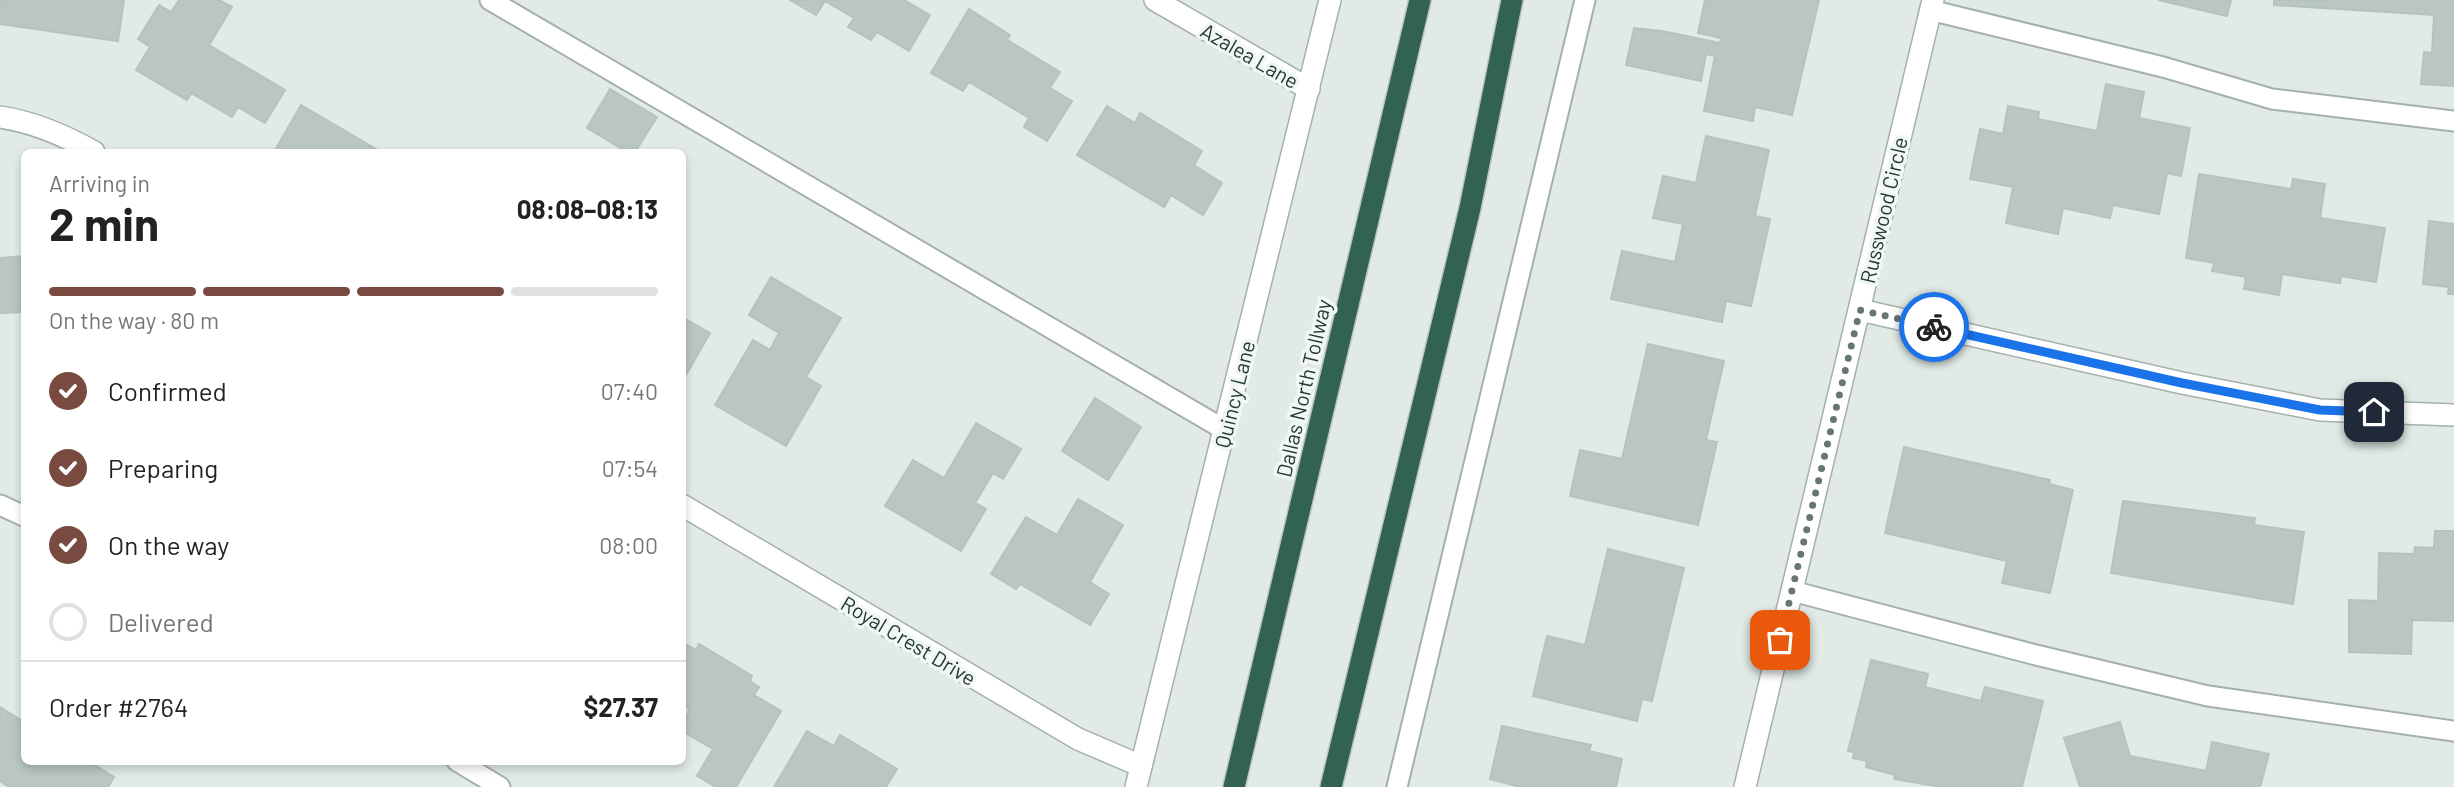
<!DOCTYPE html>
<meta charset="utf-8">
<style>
body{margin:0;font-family:Barlow,sans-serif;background:#f6f6f6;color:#222;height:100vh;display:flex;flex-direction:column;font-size:26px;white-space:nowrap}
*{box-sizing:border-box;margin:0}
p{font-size:23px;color:#767676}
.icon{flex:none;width:38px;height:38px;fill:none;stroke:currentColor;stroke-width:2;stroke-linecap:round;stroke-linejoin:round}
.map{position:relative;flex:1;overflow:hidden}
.sheet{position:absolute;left:21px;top:149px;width:665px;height:616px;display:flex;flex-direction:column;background:#fff;border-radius:10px;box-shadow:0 4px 10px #0003}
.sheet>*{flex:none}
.pin{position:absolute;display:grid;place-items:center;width:60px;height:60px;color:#fff;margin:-30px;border-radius:14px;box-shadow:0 4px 10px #0006}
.courier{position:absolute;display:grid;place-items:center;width:70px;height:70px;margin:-35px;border:5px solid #1a73e8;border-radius:50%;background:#fff;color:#222;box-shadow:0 2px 9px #0007}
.head em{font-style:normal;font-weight:700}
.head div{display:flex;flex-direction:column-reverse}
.head{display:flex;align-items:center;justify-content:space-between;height:119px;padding:0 28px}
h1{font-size:46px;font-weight:700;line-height:52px}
.bar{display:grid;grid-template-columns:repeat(4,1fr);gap:10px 7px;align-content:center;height:84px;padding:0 28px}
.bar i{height:9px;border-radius:5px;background:#e0e0e0}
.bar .current{background:#794a40}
.bar p{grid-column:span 4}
.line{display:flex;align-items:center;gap:18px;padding:0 28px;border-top:2px solid #e0e0e0}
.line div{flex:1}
ol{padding:0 28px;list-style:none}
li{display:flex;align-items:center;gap:21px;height:77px}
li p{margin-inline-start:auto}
li .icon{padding:7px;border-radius:50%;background:#794a40;color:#fff;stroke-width:4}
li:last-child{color:#767676}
li i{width:38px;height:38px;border:4px solid #e0e0e0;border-radius:50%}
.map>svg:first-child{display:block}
</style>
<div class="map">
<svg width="2454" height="787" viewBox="0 0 2454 787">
<rect width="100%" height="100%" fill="#e1eae5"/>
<path fill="#bac7c1" stroke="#b4c3bc" stroke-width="2" d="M0,0h124l-6,41 -118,-17z
M179,0h40l13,7 -23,38 76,45 -20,33 -27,-16 -6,10 -41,-24 -4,7 -51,-30 14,-23 -12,-8 21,-34 12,7z
M790,0h114l26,15 -21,36 -32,-19 -6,8 -23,-13 6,-9 -29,-17 -9,14z
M1705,0h114l-27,115 -37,-8 -2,14 -49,-10 11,-55 -9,-2 -5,27 -75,-16 8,-37 28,3 58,12 1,-5 -23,-5z
M2158,0h73l-4,16z
M2274,0h180v86l-33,-2 3,-32 8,1 2,-38 -160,-10z
M969,9l41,26 -3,5 53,32 -10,16 22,13 -25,40 -23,-14 5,-9 -60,-36 -6,9 -32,-18z
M2106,84l38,8 -5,26 51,10 -9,48 -14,-3 -8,41 -46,-9 -3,13 -47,-10 -5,26 -52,-11 7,-36 -43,-8 10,-50 23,5 5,-28 31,6 -1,7 59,12z
M610,89l47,28 -22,35h-8l-40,-24z
M301,105l80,47h-107z
M1107,106l28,17 5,-10 62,38 -8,14 28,18 -19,32 -32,-20 -7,12 -87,-52z
M1706,136l63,14 -14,66 15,3 -19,87 -25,-5 -4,21 -111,-23 11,-48 53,11 8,-38 -30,-6 10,-42 33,7z
M2199,174l92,15 2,-10 32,5 -5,34 65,10 -9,54 -35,-6 -1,7 -58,-9 -3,21 -35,-6 2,-12 -34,-6 2,-8 -28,-5z
M2429,221l25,3v70h-6l1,-7 -26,-3z
M24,256v56l-24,1v-55z
M771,277l70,41 -35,59 15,9 -35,60 -71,-41 38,-65 17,10 9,-17 -30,-18z
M682,317l28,16 -24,42 -4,-2z
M1648,344l76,17 -18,79 11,2 -19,83 -128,-29 10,-46 42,9z
M1095,398l46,29 -33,53 -46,-29z
M976,423l45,26 -18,30 -10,-6 -18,30 11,6 -25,42 -76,-45 28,-46 31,18z
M1904,447l146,33 -1,4 24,6 -23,103 -48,-10 5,-22 -122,-28z
M1078,499l45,26 -33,57 19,12 -19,31 -70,-41 -4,5 -25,-15 35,-57 31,18z
M2123,501l132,17 -1,7 50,7 -11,72 -182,-31z
M2435,531h19v90l-42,-1 -1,34 -62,-2v-52l29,1 1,-48 35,1 1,-7 19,1z
M1608,549l76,19 -32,133 -10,-2 -5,22 -104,-25 14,-60 38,9z
M682,642l14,8 3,-6 53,32 -2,5 9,6 -5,8 27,16 -45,76h-20l-19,-11 16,-27 -31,-18 7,-22 -7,-4z
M1871,660l57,14 -3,13 56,14 4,-14 58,14 -21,86h-81l-47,-8 1,-4 -29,-8 1,-6 -14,-3 1,-6 -6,-1z
M0,707l24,15v39h64l26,16 -6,10h-99l-9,-6z
M2120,722l10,34 76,15 6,-29 57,12 -9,33h-180l-16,-49z
M1502,726l89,19 -2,6 33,8 -6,28h-96l-30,-8z
M807,731l27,15 6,-11 57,34 -11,18h-112z"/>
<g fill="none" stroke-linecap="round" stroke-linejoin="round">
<defs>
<path id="service" d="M490,0l735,430
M1930,10l233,57 109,32 182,22
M0,505l24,11
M1792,591l244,64 172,41 246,35
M457,761l43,26
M1397,787l188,-787"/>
<path id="minor" d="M1155,0l154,89
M0,117c34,5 64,18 94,35
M1860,310l322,73 138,27 134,5
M682,505l396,234 63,27
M1745,787l188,-787"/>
<path id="tertiary" d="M1136,787l194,-787"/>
<path id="motorway" d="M1234,787l186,-787
M1331,787l139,-579 42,-208"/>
</defs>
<use href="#service" stroke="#a4b1ab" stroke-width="23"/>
<use href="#minor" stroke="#a4b1ab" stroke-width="24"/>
<use href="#tertiary" stroke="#a4b1ab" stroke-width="24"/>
<use href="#motorway" stroke="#bdc4c1" stroke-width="24"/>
<use href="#service" stroke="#fff" stroke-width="19"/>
<use href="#minor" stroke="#fff" stroke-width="21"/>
<use href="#tertiary" stroke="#fff" stroke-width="21"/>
<use href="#motorway" stroke="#326254" stroke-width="21"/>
</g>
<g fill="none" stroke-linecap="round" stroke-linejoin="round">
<path stroke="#667770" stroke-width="7" stroke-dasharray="0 12.6" d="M1780,640l80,-330 74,17"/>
<path stroke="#1a73e8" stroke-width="9" d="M1934,327l248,56 138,27 54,2"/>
</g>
<g text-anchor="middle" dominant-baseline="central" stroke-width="7" stroke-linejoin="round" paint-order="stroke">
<g font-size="21" fill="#233931" stroke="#f1f7f3">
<text transform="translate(1250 55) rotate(30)">Azalea Lane</text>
<text transform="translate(1883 210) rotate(-77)">Russwood Circle</text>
<text transform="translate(1303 388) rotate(-77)">Dallas North Tollway</text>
<text transform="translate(1234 394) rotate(-76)">Quincy Lane</text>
<text transform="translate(909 640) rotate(31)">Royal Crest Drive</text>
</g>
</g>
</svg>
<div class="pin" style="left:1780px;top:640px;background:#ea580c"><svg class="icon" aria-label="bag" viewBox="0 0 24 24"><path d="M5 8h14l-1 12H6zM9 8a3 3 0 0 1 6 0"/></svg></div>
<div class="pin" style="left:2374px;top:412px;background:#1f2937"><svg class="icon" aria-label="home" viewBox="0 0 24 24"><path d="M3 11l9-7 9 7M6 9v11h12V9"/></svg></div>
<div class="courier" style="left:1934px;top:327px"><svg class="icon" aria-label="bike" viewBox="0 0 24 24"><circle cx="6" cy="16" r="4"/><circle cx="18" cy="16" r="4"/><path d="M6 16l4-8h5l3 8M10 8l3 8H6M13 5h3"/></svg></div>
<section class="sheet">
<div class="head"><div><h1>2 min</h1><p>Arriving in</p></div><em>08:08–08:13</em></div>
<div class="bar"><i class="current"></i><i class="current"></i><i class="current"></i><i></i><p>On the way · 80 m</p></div>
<ol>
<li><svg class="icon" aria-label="check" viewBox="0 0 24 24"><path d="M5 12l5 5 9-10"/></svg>Confirmed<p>07:40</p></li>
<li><svg class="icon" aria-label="check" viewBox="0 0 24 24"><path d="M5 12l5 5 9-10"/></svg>Preparing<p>07:54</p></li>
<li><svg class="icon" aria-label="check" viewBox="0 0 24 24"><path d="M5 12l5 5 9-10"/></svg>On the way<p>08:00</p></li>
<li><i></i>Delivered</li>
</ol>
<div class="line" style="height:91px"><div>Order #2764</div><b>$27.37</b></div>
</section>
</div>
